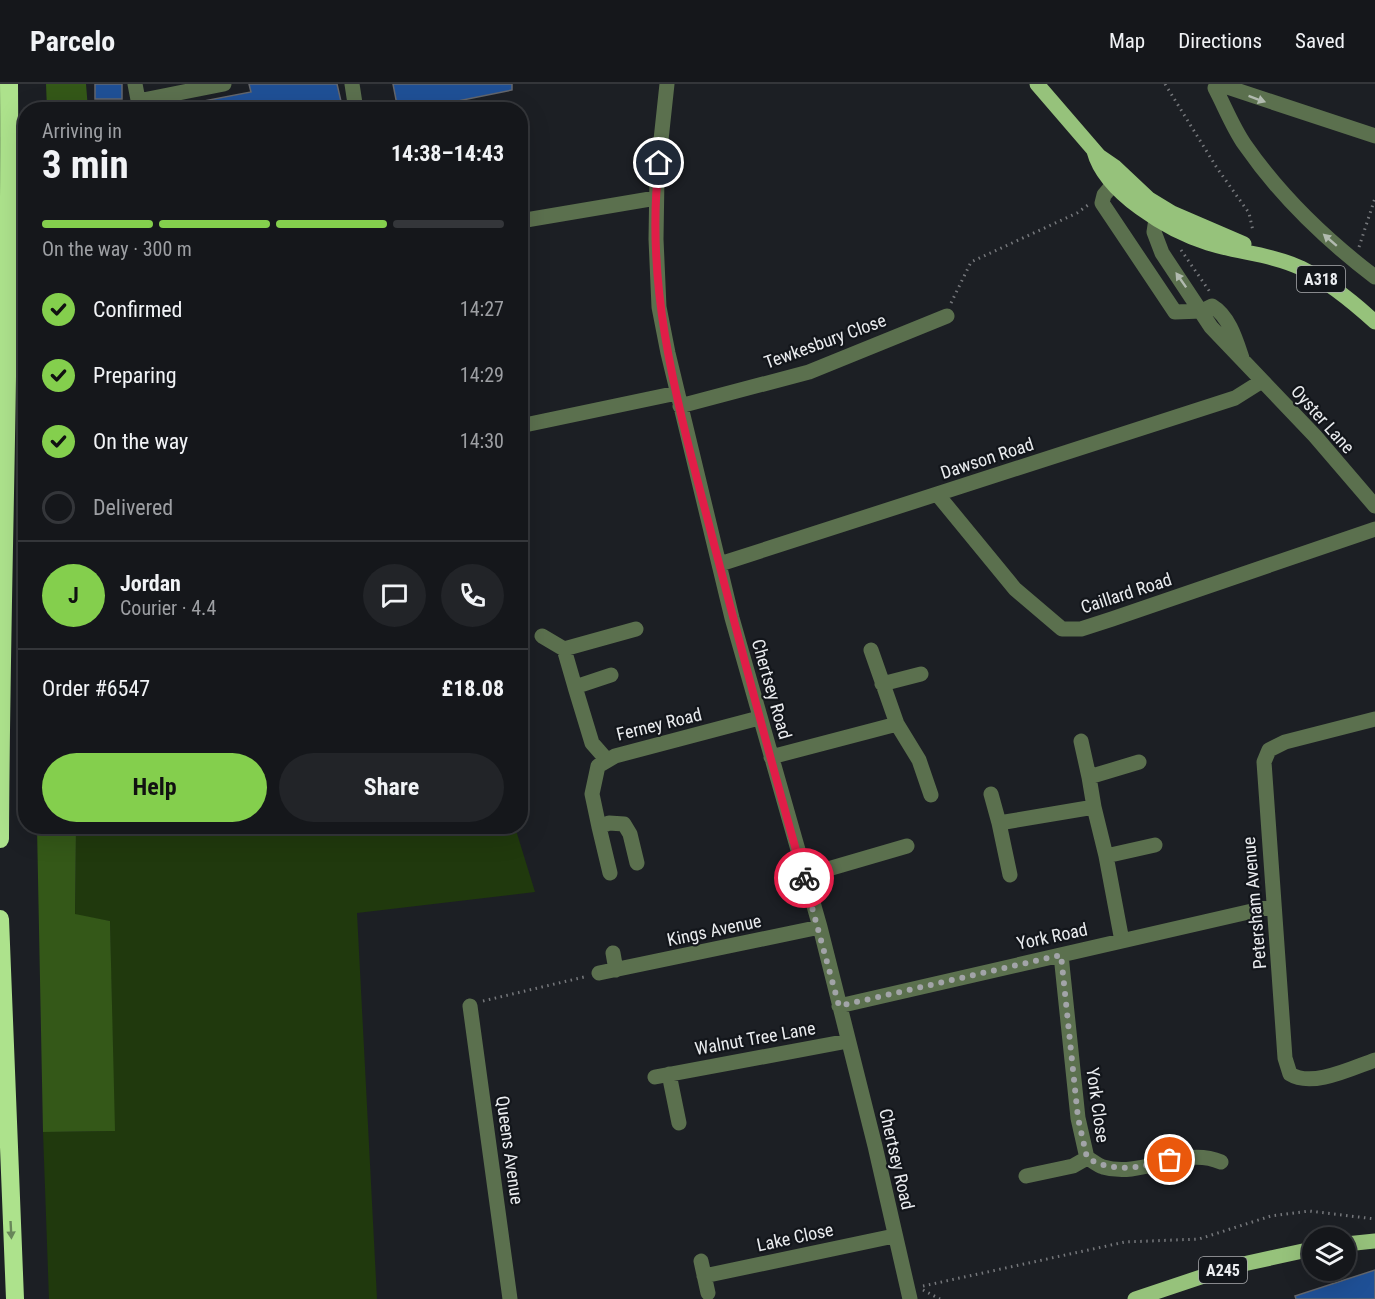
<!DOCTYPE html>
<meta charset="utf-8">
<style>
body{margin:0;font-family:"Roboto Condensed",sans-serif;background:#222428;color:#f1f3f6;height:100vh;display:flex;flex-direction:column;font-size:22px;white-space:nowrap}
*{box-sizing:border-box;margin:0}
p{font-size:20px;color:#9d9fa3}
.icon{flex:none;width:33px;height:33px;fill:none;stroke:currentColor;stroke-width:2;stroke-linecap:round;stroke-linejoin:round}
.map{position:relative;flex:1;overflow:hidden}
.details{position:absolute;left:18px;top:18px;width:510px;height:732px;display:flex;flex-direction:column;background:#15171b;border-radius:24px;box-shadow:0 6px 24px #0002,0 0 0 2px #34363a}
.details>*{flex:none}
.buttons{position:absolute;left:1302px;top:1143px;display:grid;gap:12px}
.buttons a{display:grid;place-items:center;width:54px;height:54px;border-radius:50%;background:#15171b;box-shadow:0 6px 24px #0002,0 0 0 2px #34363a;font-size:30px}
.pin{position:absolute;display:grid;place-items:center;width:51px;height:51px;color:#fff;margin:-26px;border:3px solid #fff;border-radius:50%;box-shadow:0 2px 6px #0007}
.courier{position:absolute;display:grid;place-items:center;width:60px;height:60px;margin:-30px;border:4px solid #e11d48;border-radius:50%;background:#fff;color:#222;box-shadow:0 2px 8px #0007}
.overview em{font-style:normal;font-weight:700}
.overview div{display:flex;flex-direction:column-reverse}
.overview{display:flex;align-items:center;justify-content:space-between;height:102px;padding:0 24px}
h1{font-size:39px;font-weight:700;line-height:45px}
.bar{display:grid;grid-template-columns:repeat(4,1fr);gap:9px 6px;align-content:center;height:72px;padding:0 24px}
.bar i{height:8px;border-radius:4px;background:#34363a}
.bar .selected{background:#84cf4d}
.bar p{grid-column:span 4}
.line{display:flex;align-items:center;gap:15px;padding:0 24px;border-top:2px solid #34363a}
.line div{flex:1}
.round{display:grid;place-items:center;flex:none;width:63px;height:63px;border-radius:32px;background:#222428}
ol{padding:0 24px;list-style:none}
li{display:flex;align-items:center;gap:18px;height:66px}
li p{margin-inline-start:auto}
li .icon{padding:6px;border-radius:50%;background:#84cf4d;color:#111;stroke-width:4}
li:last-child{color:#9d9fa3}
li i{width:33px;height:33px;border:3px solid #34363a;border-radius:50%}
.button{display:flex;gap:12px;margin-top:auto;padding:12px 24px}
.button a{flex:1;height:69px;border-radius:36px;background:#84cf4d;color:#111;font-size:24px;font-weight:700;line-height:69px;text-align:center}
.button a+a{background:#222428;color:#f1f3f6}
header{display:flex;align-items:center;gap:36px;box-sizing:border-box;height:84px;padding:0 30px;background:#15171b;border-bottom:2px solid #34363a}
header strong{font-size:28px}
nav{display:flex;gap:33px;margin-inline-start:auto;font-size:21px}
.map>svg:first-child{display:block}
</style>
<header>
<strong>Parcelo</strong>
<nav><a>Map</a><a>Directions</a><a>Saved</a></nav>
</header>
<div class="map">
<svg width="1375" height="1215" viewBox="0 0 1375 1215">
<rect width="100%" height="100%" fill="#1c1f24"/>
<path fill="#20390d" d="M76,743h439l20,65 -178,21 20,386h-328l-6,-167 71,-1 -4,-210 -35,-6z"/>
<path fill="#345818" d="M46,0h40l2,25h-41z
M37,743h39l-1,87 35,7 5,210 -72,1z"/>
<path fill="#1f5096" stroke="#63666c" stroke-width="1.5" d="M95,0h27v15h-27z
M249,0h88l6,26h-149l-1,-7 58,-11z
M393,0h119v6l-99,20h-15z
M1375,1186v29h-79l-1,-3z"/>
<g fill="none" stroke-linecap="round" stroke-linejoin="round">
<path stroke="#76787c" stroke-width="3" stroke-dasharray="1.5 4.5" stroke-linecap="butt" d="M1165,0l52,84 32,45 4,18
M1359,163l16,-49
M1181,166l29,42
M951,219l20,-41 106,-49 11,-8
M483,917l101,-24
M923,1202l202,-44 74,-3 72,-23 38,-5 66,8
M923,1206l17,9"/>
<path stroke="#5b704e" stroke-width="15" d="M135,0l5,26
M352,0l4,26
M667,0l-10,93 -1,62 3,68 9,46 64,265 88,309 55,219 35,153
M138,17l86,-17
M1375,52l-148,-49 -12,1c10,19 18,40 30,57 36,52 80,94 130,132
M1122,90l-18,21 -2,8 73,109 27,-1 10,-5c17,10 24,34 30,52
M1156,135l-2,13 8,21 49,74 104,109 60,70
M520,137l136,-23
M680,322l129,-34 138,-56
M520,342l157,-33
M937,410l78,95 47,40h19l31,-10 263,-90
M720,480l515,-166 27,-17
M542,552l22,13
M871,566l26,74
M882,600l39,-10
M575,603l-11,-38 72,-20
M1375,635l-90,23 -16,8 -5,12 21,296 5,16c22,14 62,-6 85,-14
M1081,657l8,36 50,-15
M771,673l126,-33 22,36 12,35
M606,675l-14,-16 -17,-56 36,-12
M1089,693l5,30
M991,710l8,29 95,-16 12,49
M999,739l11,52
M599,743l11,46
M637,779l-7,-29 -6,-10 -15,-1 -10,4 -7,-33 6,-28 17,-10 144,-38
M804,792l103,-30
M1122,857l-16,-85 49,-11
M613,869l3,17
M1061,871l17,163 9,40c5,2 10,7 16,9 40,12 79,-22 118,-5
M599,889l221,-46
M470,922l40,293
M839,922l435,-100
M669,990l10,49
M655,993l193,-36
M1026,1092l47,-10 14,-8
M701,1177l7,32
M704,1192l190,-40"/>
<path stroke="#96c27b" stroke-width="15" d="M1037,0l62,72 16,11 34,32 23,14 72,31
M1094,67c11,42 75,80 114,92 31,10 63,11 93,25 28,14 51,33 74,54
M1346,1160l29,-3
M1135,1215l99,-33 78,-17"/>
<path stroke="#ade28c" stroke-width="18" d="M0,755c1,-252 11,-503 9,-755
M0,835l15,380"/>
</g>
<defs><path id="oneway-solid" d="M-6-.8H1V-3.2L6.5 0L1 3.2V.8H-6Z" transform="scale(1.5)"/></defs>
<g fill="#b1baaf">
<use href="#oneway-solid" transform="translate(1257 15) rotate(20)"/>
<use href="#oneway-solid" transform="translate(1330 156) rotate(-139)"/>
<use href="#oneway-solid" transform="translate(1181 196) rotate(-125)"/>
</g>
<use fill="#688659" href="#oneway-solid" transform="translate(11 1146) rotate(87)"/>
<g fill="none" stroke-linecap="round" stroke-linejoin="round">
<path stroke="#a2a4a8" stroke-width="6" stroke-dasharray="0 10.8" d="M804,794l35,128 222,-51 17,163 9,40c29,16 52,9 83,2"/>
<path stroke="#e11d48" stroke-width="8" d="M659,79c-16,130 23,256 55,381 29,111 58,223 90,334"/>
</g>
<g text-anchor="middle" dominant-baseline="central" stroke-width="4.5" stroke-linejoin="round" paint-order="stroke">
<g fill="#13161b" stroke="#aaacaf" stroke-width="1.5">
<rect x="1297" y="182" width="48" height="26" rx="4.5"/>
<rect x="1199" y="1173" width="48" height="26" rx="4.5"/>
</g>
<g font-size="16" font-weight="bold" fill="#eaecef">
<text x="1321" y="195">A318</text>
<text x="1223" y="1186">A245</text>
</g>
<g font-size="18" fill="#eaecef" stroke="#13161b">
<text transform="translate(825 257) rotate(-20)">Tewkesbury Close</text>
<text transform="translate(1323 335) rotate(48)">Oyster Lane</text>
<text transform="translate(987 374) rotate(-18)">Dawson Road</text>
<text transform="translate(1126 509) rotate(-18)">Caillard Road</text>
<text transform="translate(772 605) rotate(74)">Chertsey Road</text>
<text transform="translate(659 640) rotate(-14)">Ferney Road</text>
<text transform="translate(1254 819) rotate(-95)">Petersham Avenue</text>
<text transform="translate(714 846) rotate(-12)">Kings Avenue</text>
<text transform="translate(1052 852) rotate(-12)">York Road</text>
<text transform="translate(755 954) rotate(-10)">Walnut Tree Lane</text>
<text transform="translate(1098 1021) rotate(82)">York Close</text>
<text transform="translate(510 1066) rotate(82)">Queens Avenue</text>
<text transform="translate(897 1075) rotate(77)">Chertsey Road</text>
<text transform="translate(795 1153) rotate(-12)">Lake Close</text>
</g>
</g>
</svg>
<div class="buttons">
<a><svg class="icon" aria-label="layers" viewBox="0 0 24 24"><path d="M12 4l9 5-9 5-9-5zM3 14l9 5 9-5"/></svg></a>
</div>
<div class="pin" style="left:1170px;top:1076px;background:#ea580c"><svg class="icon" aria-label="bag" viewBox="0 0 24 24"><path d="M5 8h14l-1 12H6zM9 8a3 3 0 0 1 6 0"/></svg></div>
<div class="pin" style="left:659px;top:79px;background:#1f2937"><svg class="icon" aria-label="home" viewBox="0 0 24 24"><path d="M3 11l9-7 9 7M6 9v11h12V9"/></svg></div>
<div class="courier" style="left:804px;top:794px"><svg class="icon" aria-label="bike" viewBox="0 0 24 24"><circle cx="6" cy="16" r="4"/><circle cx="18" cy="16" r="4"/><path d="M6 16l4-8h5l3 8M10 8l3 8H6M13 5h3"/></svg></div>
<section class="details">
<div class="overview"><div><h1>3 min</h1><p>Arriving in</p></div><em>14:38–14:43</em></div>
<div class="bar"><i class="selected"></i><i class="selected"></i><i class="selected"></i><i></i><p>On the way · 300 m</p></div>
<ol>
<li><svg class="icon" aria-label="check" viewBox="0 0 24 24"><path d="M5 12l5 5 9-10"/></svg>Confirmed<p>14:27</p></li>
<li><svg class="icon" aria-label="check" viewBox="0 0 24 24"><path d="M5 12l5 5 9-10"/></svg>Preparing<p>14:29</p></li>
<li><svg class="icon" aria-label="check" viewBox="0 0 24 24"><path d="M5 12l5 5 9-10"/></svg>On the way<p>14:30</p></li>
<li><i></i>Delivered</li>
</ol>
<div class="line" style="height:108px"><b class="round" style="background:#84cf4d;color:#111">J</b><div><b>Jordan</b><p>Courier · 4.4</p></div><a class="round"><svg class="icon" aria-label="chat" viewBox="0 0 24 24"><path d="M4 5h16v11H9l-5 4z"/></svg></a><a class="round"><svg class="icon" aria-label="phone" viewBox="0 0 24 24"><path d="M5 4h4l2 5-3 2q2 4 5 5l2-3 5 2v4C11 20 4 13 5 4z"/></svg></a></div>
<div class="line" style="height:78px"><div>Order #6547</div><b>£18.08</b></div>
<div class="button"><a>Help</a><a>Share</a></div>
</section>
</div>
